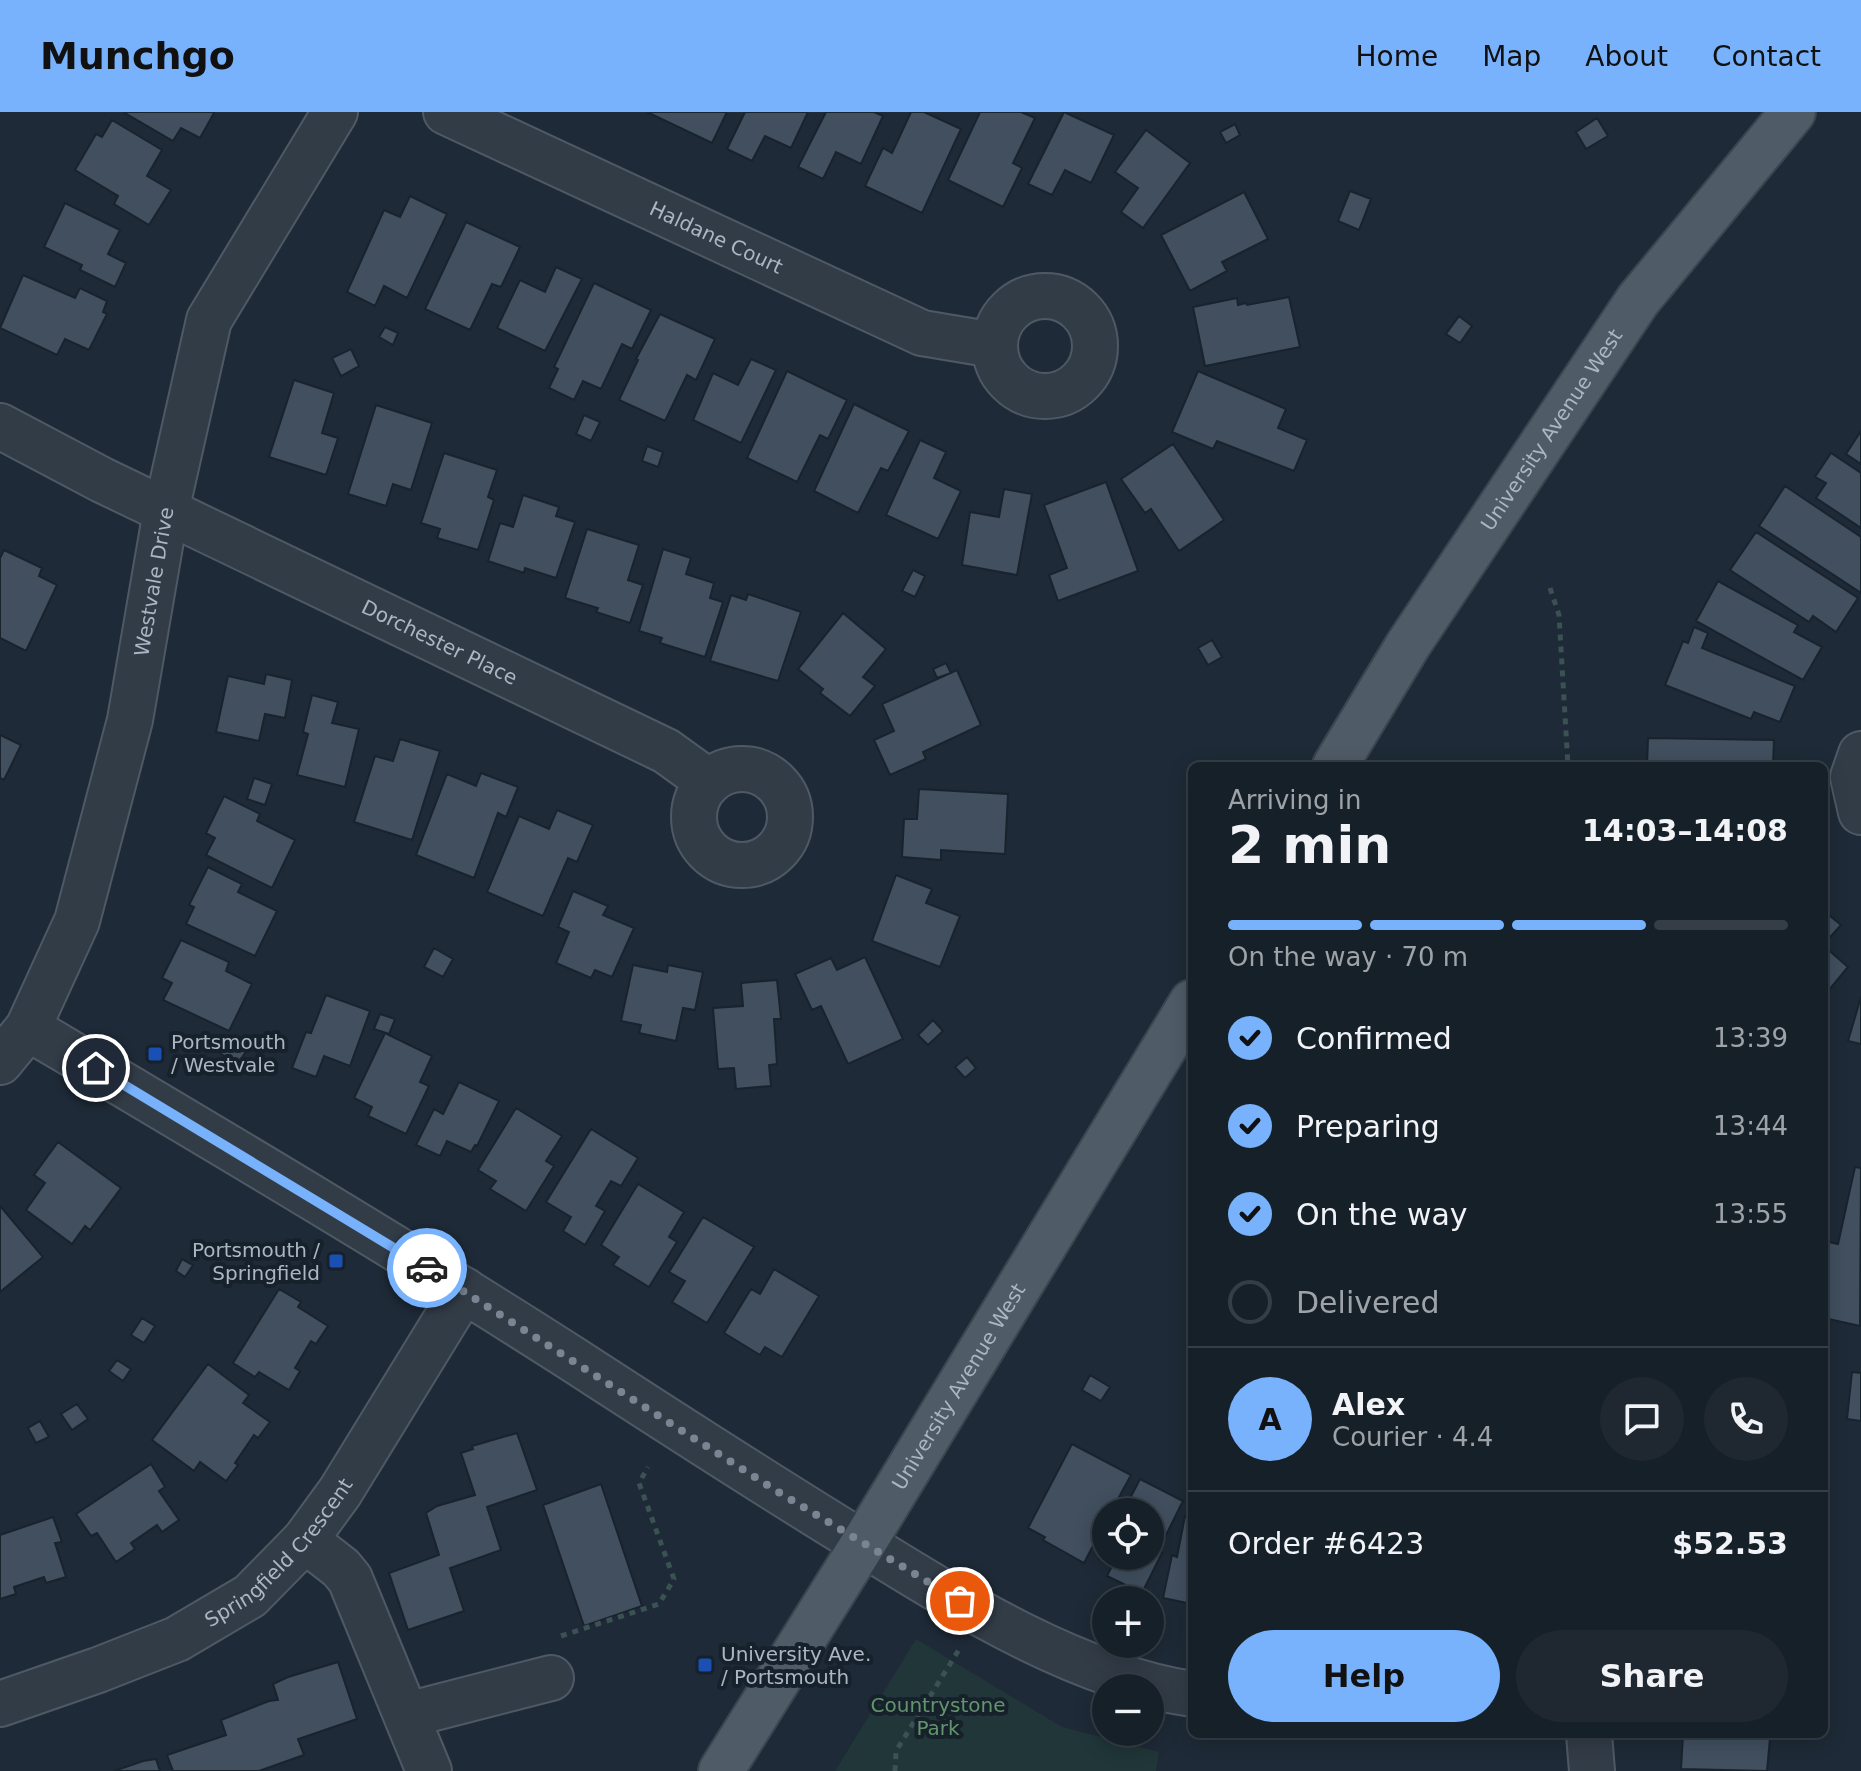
<!DOCTYPE html>
<meta charset="utf-8">
<style>
body{margin:0;font-family:"DejaVu Sans",sans-serif;background:#1f2831;color:#f1f3f6;height:100vh;display:flex;flex-direction:column;font-size:30px;white-space:nowrap}
*{box-sizing:border-box;margin:0}
p{font-size:26px;color:#9ea3a8}
.icon{flex:none;width:44px;height:44px;fill:none;stroke:currentColor;stroke-width:2;stroke-linecap:round;stroke-linejoin:round}
.map{position:relative;flex:1;overflow:hidden}
.side{position:absolute;left:1188px;top:650px;width:640px;height:976px;display:flex;flex-direction:column;background:#162029;border-radius:12px;box-shadow:0 4px 20px #0003,0 0 0 2px #353e46}
.side>*{flex:none}
.buttons{position:absolute;left:1092px;top:1386px;display:grid;gap:16px}
.buttons a{display:grid;place-items:center;width:72px;height:72px;border-radius:50%;background:#162029;box-shadow:0 4px 20px #0003,0 0 0 2px #353e46;font-size:40px}
.pin{position:absolute;display:grid;place-items:center;width:68px;height:68px;color:#fff;margin:-34px;border:4px solid #fff;border-radius:50%;box-shadow:0 2px 8px #0007}
.courier{position:absolute;display:grid;place-items:center;width:80px;height:80px;margin:-40px;border:6px solid #78b2fd;border-radius:50%;background:#fff;color:#222;box-shadow:0 2px 10px #0007}
.head em{font-style:normal;font-weight:700}
.head div{display:flex;flex-direction:column-reverse}
.head{display:flex;align-items:center;justify-content:space-between;height:136px;padding:0 40px}
h1{font-size:52px;font-weight:700;line-height:60px}
.bar{display:grid;grid-template-columns:repeat(4,1fr);gap:12px 8px;align-content:center;height:96px;padding:0 40px}
.bar i{height:10px;border-radius:6px;background:#353e46}
.bar .selected{background:#78b2fd}
.bar p{grid-column:span 4}
.line{display:flex;align-items:center;gap:20px;padding:0 40px;border-top:2px solid #353e46}
.line div{flex:1}
.round{display:grid;place-items:center;flex:none;width:84px;height:84px;border-radius:42px;background:#1f2831}
ol{padding:0 40px;list-style:none}
li{display:flex;align-items:center;gap:24px;height:88px}
li p{margin-inline-start:auto}
li .icon{padding:8px;border-radius:50%;background:#78b2fd;color:#111;stroke-width:4}
li:last-child{color:#9ea3a8}
li i{width:44px;height:44px;border:4px solid #353e46;border-radius:50%}
.cta{display:flex;gap:16px;margin-top:auto;padding:16px 40px}
.cta a{flex:1;height:92px;border-radius:48px;background:#78b2fd;color:#111;font-size:32px;font-weight:700;line-height:92px;text-align:center}
.cta a+a{background:#1f2831;color:#f1f3f6}
header{display:flex;align-items:center;gap:48px;box-sizing:border-box;height:112px;padding:0 40px;background:#78b2fd;color:#111}
header strong{font-size:38px}
nav{display:flex;gap:44px;margin-inline-start:auto;font-size:28px}
.map>svg:first-child{display:block}
</style>
<header>
<strong>Munchgo</strong>
<nav><a>Home</a><a>Map</a><a>About</a><a>Contact</a></nav>
</header>
<div class="map">
<svg width="1861" height="1659" viewBox="0 0 1861 1659">
<rect width="100%" height="100%" fill="#1e2a37"/>
<path fill="#203638" d="M916,1527l146,88 97,25 -3,19h-321z"/>
<path fill="#414f5f" stroke="#19232d" stroke-width="2" d="M123,0h89l2,1 -14,25 -19,-10 -8,13z
M647,0h80l-15,31z
M745,0h63l-17,36 -26,-12 -13,25 -25,-12z
M826,0h48l9,4 -22,48 -25,-12 -13,27 -25,-12z
M911,0h13l37,17 -39,84 -57,-27 18,-38 9,5z
M980,0h41l14,6 -22,45 9,5 -19,39 -55,-27z
M1064,0l50,23 -23,48 -26,-13 -13,25 -24,-11z
M1597,6l11,18 -22,13 -10,-17z
M112,8l50,30 -15,26 24,14 -22,35 -35,-21 4,-8 -43,-26 21,-36 6,3z
M1235,12l5,11 -14,8 -6,-11z
M1146,18l44,33 -47,65 -22,-16 17,-24 -23,-16z
M1350,79l21,8 -12,31 -21,-9z
M1244,80l24,47 -46,23 5,9 -37,20 -29,-56z
M410,84l37,18 -40,84 -23,-12 -9,20 -28,-14 37,-82 16,7z
M65,91l55,27 -12,24 18,9 -11,24 -35,-17 2,-5 -38,-18z
M466,110l54,25 -19,40 -9,-3 -22,46 -45,-21z
M556,155l26,12 -37,72 -48,-23 23,-48 25,12z
M23,163l52,23 5,-10 27,13 -4,11 4,2 -18,36 -24,-11 -8,16 -57,-27z
M594,171l57,27 -19,39 -10,-5 -21,45 -18,-8 -9,19 -25,-12 9,-19 -4,-2z
M1289,185l11,50 -95,19 -12,-59 44,-9 1,7 8,-2 1,2z
M660,202l55,25 -19,41 -9,-5 -22,46 -46,-21 19,-40 -2,-1z
M1459,204l13,10 -12,17 -14,-9z
M385,215l13,6 -5,12 -14,-8z
M351,237l8,17 -18,10 -9,-18z
M751,247l25,11 -35,73 -48,-23 20,-47 25,12z
M787,259l60,29 -19,39 -8,-4 -23,47 -50,-24z
M1198,259l88,38 -8,19 29,12 -13,31 -77,-30 -4,8 -41,-17z
M294,268l40,13 -12,40 16,5 -12,37 -57,-18z
M854,292l55,27 -21,40 -7,-3 -23,45 -44,-22z
M376,293l56,18 -21,67 -18,-6 -7,22 -38,-12z
M584,303l16,7 -9,19 -15,-7z
M1861,319v33l-15,-10z
M920,328l26,12 -12,26 27,13 -23,48 -52,-24z
M1173,332l51,76 -45,31 -28,-42 -6,4 -24,-34z
M647,334l16,6 -5,15 -16,-6z
M444,341l53,17 -9,27 6,3 -16,50 -41,-12 3,-9 -19,-6z
M1831,341l30,20v55l-45,-30 10,-15 -11,-6z
M1106,370l32,89 -80,30 -9,-26 18,-7 -23,-63z
M1785,374l76,51v56l-102,-67z
M1004,377l28,5 -15,81 -55,-10 8,-53 29,5z
M523,383l36,12 -3,9 19,6 -19,56 -31,-10 -1,5 -36,-12 12,-38 13,4z
M587,417l52,16 -11,35 15,5 -13,38 -34,-11 2,-4 -33,-10z
M1756,420l102,66 -22,34 -23,-16 -4,6 -79,-52z
M663,437l28,9 -5,16 28,9 -4,15 13,4 -18,55 -45,-14 2,-5 -23,-7z
M4,438l38,18 -3,8 18,9 -31,66 -26,-13v-80z
M913,458l12,6 -10,21 -13,-6z
M1718,469l80,44 -4,7 28,15 -19,33 -107,-59z
M748,482l53,18 -23,69 -68,-20 21,-66 15,5z
M843,501l43,36 -23,28 12,9 -25,30 -30,-23 3,-4 -25,-20z
M1694,515l14,6 -6,15 93,38 -15,36 -26,-10 -3,7 -86,-34 18,-44 5,2z
M1212,528l10,17 -14,8 -10,-17z
M946,551l5,10 -14,5 -4,-9z
M957,558l24,55 -58,27 3,7 -36,16 -16,-35 20,-9 -12,-27z
M266,562l26,6 -7,38 -20,-4 -6,27 -43,-9 12,-56 36,8z
M312,583l26,7 -6,21 27,6 -14,58 -48,-12 11,-41 -5,-2z
M0,623l21,10 -17,35 -4,-2z
M1648,626l126,2 -1,26h-126z
M400,627l40,12 -28,89 -58,-18 21,-66 18,5z
M481,661l37,14 -12,30 -8,-4 -24,65 -58,-23 31,-81 29,12z
M254,666l18,6 -7,21 -18,-6z
M919,677l89,5 -3,60 -64,-4v10l-39,-3 2,-38h13z
M224,684l36,18 -3,7 38,19 -23,48 -66,-33 9,-17 -9,-5z
M557,698l36,15 -16,37 -9,-4 -25,58 -56,-24 32,-76 30,13z
M208,755l34,17 -4,8 39,19 -22,45 -69,-32 8,-17 -5,-2z
M896,763l36,14 -6,14 34,13 -20,51 -68,-26z
M573,779l35,15 -5,9 31,13 -22,49 -17,-7 -4,8 -35,-15 13,-31 -11,-5z
M1824,799l17,14 -17,19z
M181,828l48,22 -3,9 26,13 -23,47 -66,-31 9,-17 -10,-5z
M1824,834l24,21 -24,29z
M434,836l19,11 -10,18 -19,-10z
M865,845l38,82 -55,25 -27,-58 -9,4 -17,-36 36,-16 6,12z
M633,853l34,7 1,-7 35,7 -8,38 -12,-2 -7,33 -37,-8 2,-8 -20,-4z
M777,868l4,39h-7l3,45 -8,1 2,21 -35,3 -2,-21 -16,1 -5,-61 30,-2 -2,-23z
M326,883l44,16 -20,55 -26,-10 -8,21 -24,-9 14,-36 5,1z
M1861,885v47l-13,-3z
M380,902l15,5 -6,15 -15,-5z
M933,908l10,11 -15,14 -10,-10z
M385,921l47,23 -12,26 9,4 -23,48 -38,-18 4,-9 -18,-9z
M229,927l18,11 -10,15 -17,-12z
M967,945l9,11 -11,10 -10,-11z
M459,970l40,19 -22,45 -2,-1 -4,7 -24,-11 -7,15 -24,-11 18,-36 9,5z
M516,996l46,28 -16,25 8,5 -28,45 -36,-22 6,-8 -18,-11z
M591,1017l47,29 -17,28 -10,-5 -15,25 9,5 -20,34 -22,-14 8,-14 -25,-15z
M58,1030l63,46 -31,42 -5,-4 -13,18 -46,-34 19,-27 -11,-8z
M1855,1055l6,1 -1,158 -36,-8v-77l14,3z
M638,1072l46,28 -15,25 8,5 -28,45 -36,-22 6,-8 -18,-12z
M1,1095l42,50 -43,35v-84z
M703,1105l51,30 -47,76 -35,-21 13,-21 -16,-9z
M182,1147l11,6 -8,12 -9,-6z
M774,1157l45,27 -37,61 -17,-10 -5,8 -36,-22 27,-44 9,5z
M279,1177l22,13 -3,5 30,19 -12,18 -5,-3 -16,27 5,3 -11,19 -30,-18 -4,5 -22,-14z
M142,1206l13,8 -11,17 -13,-8z
M117,1248l14,9 -8,12 -14,-10z
M208,1252l41,31 -6,8 27,19 -12,16 -4,-3 -19,28 3,2 -12,16 -26,-19 -6,9 -42,-31z
M1852,1260l9,1v48l-14,-2z
M1090,1263l20,12 -9,14 -19,-11z
M77,1292l11,15 -16,11 -11,-16z
M40,1309l9,16 -13,6 -8,-15z
M517,1321l20,57 -50,17 14,43 -51,18 14,43 -56,19 -19,-57 50,-18 -13,-42 11,-7 38,-11 -14,-42 12,-4 -1,-3z
M1072,1332l59,31 -20,37h-5v9l-22,42 -41,-23 2,-3 -17,-9z
M151,1352l14,23 -6,4 20,29 -17,12 -5,-7 -26,18 4,6 -19,13 -19,-29 -6,3 -15,-22z
M1140,1367l43,22 -25,50 4,2 -20,40 -35,-17 5,-10 -13,-7 7,-14v11h44v-44h-27z
M601,1372l41,122 -58,20 -41,-121z
M1185,1404l7,2v86l-29,-6 9,-43 5,2z
M53,1405l9,25 -7,1 11,34 -20,6 -2,-6 -30,10 2,7 -16,5v-64z
M338,1550l19,57 -59,20 6,16 -45,16h-86l-6,-16 59,-20 -5,-15 48,-19 9,-1 -5,-16 15,-7z
M1683,1622l87,4 -3,33 -86,-2z
M156,1647l4,12h-46l29,-10z"/>
<g fill="none" stroke-linecap="round" stroke-linejoin="round">
<defs>
<g id="minor">
<path id="s1" d="M446,0l476,221 72,12"/>
<circle cx="1045" cy="234" r="50"/>
<path id="s2" d="M0,314l102,54 564,271 43,31"/>
<path d="M1861,642l-8,23 8,35"/>
<circle cx="742" cy="705" r="48"/>
<path d="M28,916c182,108 365,216 543,330 97,63 193,125 291,185 97,60 216,134 330,151"/>
<path id="s3" d="M0,950l28,-34 49,-107 53,-201 36,-209 43,-191 126,-208"/>
<path d="M305,1428l36,28 9,11 79,192"/>
<path id="s4" d="M0,1592l98,-34 79,-31 73,-43 55,-56 35,-48 124,-202"/>
<path d="M407,1603l144,-37"/>
<path d="M1589,1622l3,37"/>
</g>
<g id="major">
<path id="s5" d="M1335,654l73,-121 230,-345 155,-188"/>
<path id="s6" d="M721,1659l142,-227 329,-542"/>
</g>
</defs>
<use href="#minor" stroke="#4f5965" stroke-width="48"/>
<use href="#major" stroke="#3b4550" stroke-width="48"/>
<path stroke="#3a5252" stroke-width="5" stroke-dasharray="6 6" stroke-linecap="butt" d="M1550,476l9,27 9,151
M561,1524l98,-32 15,-25 -35,-96 9,-16
M895,1659l1,-20 64,-103"/>
<use href="#minor" stroke="#323c47" stroke-width="44"/>
<use href="#major" stroke="#4f5b67" stroke-width="44"/>
</g>
<g fill="none" stroke-linecap="round" stroke-linejoin="round">
<path stroke="#7a8593" stroke-width="8" stroke-dasharray="0 14.4" d="M427,1156l348,222 185,111"/>
<path stroke="#78b2fd" stroke-width="10" d="M96,956l331,200"/>
</g>
<g fill="#1a4fb4" stroke="#17212b" stroke-width="3">
<rect x="147" y="934" width="16" height="16" rx="4"/>
<rect x="328" y="1141" width="16" height="16" rx="4"/>
<rect x="697" y="1545" width="16" height="16" rx="4"/>
</g>
<g text-anchor="middle" dominant-baseline="central" stroke-width="8" stroke-linejoin="round" paint-order="stroke">
<g font-size="20" fill="#abb6c4" stroke="#17212b">
<text stroke="none"><textPath href="#s1" startOffset="298">Haldane Court</textPath></text>
<text stroke="none"><textPath href="#s5" startOffset="400">University Avenue West</textPath></text>
<text stroke="none"><textPath href="#s3" startOffset="510">Westvale Drive</textPath></text>
<text stroke="none"><textPath href="#s2" startOffset="490">Dorchester Place</textPath></text>
<text stroke="none"><textPath href="#s6" startOffset="452">University Avenue West</textPath></text>
<text stroke="none"><textPath href="#s4" startOffset="324">Springfield Crescent</textPath></text>
</g>
<g font-size="20" fill="#abb6c4" stroke="#17212b" text-anchor="start">
<text x="171" y="930">Portsmouth<tspan x="171" dy="23">/ Westvale</tspan></text>
<text x="320" y="1138" text-anchor="end">Portsmouth /<tspan x="320" dy="23">Springfield</tspan></text>
<text x="721" y="1542">University Ave.<tspan x="721" dy="23">/ Portsmouth</tspan></text>
</g>
<g font-size="20" fill="#62956c" stroke="#17212b">
<text x="938" y="1593">Countrystone<tspan x="938" dy="23">Park</tspan></text>
</g>
</g>
</svg>
<div class="buttons">
<a><svg class="icon" aria-label="locate" viewBox="0 0 24 24"><circle cx="12" cy="12" r="6"/><path d="M12 2v4M12 18v4M2 12h4M18 12h4"/></svg></a>
<a>+</a>
<a>−</a>
</div>
<div class="pin" style="left:960px;top:1489px;background:#ea580c"><svg class="icon" aria-label="bag" viewBox="0 0 24 24"><path d="M5 8h14l-1 12H6zM9 8a3 3 0 0 1 6 0"/></svg></div>
<div class="pin" style="left:96px;top:956px;background:#1f2937"><svg class="icon" aria-label="home" viewBox="0 0 24 24"><path d="M3 11l9-7 9 7M6 9v11h12V9"/></svg></div>
<div class="courier" style="left:427px;top:1156px"><svg class="icon" aria-label="car" viewBox="0 0 24 24"><path d="M5 17H2v-5l4-1 3-4h7l3 4 3 1v5h-3M9 17h6M6 11h13"/><circle cx="7" cy="17" r="2"/><circle cx="17" cy="17" r="2"/></svg></div>
<section class="side">
<div class="head"><div><h1>2 min</h1><p>Arriving in</p></div><em>14:03–14:08</em></div>
<div class="bar"><i class="selected"></i><i class="selected"></i><i class="selected"></i><i></i><p>On the way · 70 m</p></div>
<ol>
<li><svg class="icon" aria-label="check" viewBox="0 0 24 24"><path d="M5 12l5 5 9-10"/></svg>Confirmed<p>13:39</p></li>
<li><svg class="icon" aria-label="check" viewBox="0 0 24 24"><path d="M5 12l5 5 9-10"/></svg>Preparing<p>13:44</p></li>
<li><svg class="icon" aria-label="check" viewBox="0 0 24 24"><path d="M5 12l5 5 9-10"/></svg>On the way<p>13:55</p></li>
<li><i></i>Delivered</li>
</ol>
<div class="line" style="height:144px"><b class="round" style="background:#78b2fd;color:#111">A</b><div><b>Alex</b><p>Courier · 4.4</p></div><a class="round"><svg class="icon" aria-label="chat" viewBox="0 0 24 24"><path d="M4 5h16v11H9l-5 4z"/></svg></a><a class="round"><svg class="icon" aria-label="phone" viewBox="0 0 24 24"><path d="M5 4h4l2 5-3 2q2 4 5 5l2-3 5 2v4C11 20 4 13 5 4z"/></svg></a></div>
<div class="line" style="height:104px"><div>Order #6423</div><b>$52.53</b></div>
<div class="cta"><a>Help</a><a>Share</a></div>
</section>
</div>
